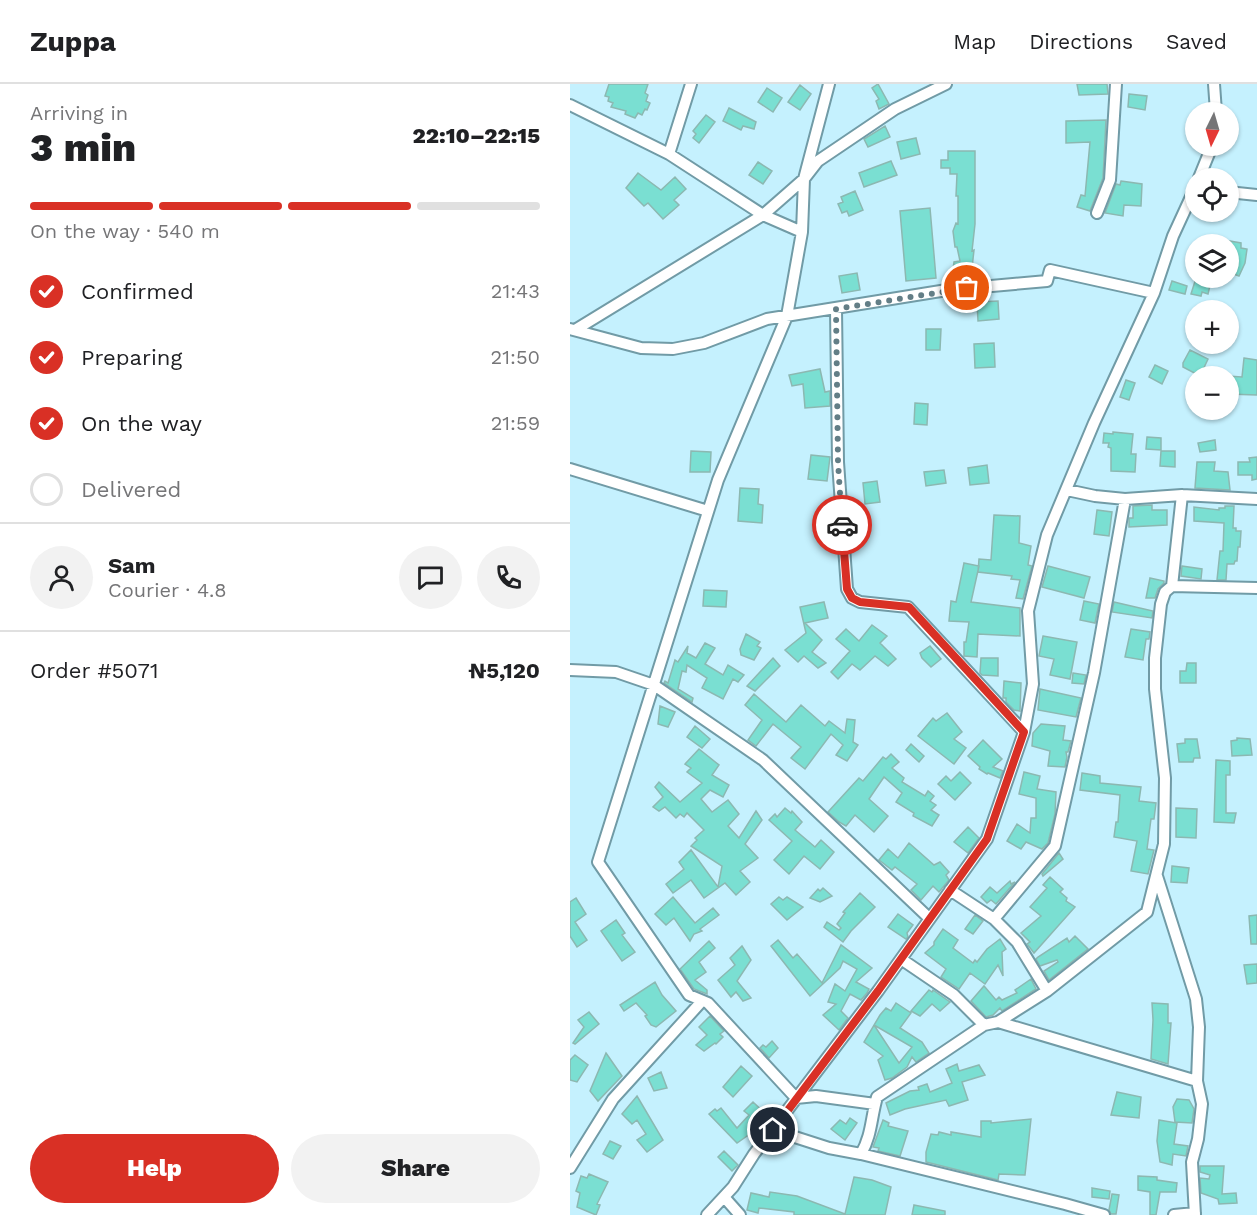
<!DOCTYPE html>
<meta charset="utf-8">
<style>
body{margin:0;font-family:"Work Sans",sans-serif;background:#f2f2f2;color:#202124;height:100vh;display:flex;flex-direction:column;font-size:22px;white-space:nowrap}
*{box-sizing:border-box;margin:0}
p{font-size:20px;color:#757577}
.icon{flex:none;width:33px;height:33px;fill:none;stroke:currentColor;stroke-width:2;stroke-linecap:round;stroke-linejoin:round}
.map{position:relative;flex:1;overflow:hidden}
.sheet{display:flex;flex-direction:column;background:#fff;width:570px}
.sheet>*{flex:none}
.needle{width:39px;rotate:185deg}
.controls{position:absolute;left:615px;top:18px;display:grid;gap:12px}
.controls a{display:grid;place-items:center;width:54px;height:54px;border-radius:50%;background:#fff;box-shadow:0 2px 4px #0004;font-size:30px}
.pin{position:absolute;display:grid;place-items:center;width:51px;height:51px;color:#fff;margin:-26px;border:3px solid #fff;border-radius:50%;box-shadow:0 2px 6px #0007}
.courier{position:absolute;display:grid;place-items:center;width:60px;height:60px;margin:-30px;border:4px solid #d93025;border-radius:50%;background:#fff;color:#222;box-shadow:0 2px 8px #0007}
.overview em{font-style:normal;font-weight:800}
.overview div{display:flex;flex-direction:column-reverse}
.overview{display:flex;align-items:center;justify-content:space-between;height:102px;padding:0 30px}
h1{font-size:39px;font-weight:800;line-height:45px}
.bar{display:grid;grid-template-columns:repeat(4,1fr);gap:9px 6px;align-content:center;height:72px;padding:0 30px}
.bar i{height:8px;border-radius:4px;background:#e0e0e0}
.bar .active{background:#d93025}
.bar p{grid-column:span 4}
.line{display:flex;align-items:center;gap:15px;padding:0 30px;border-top:2px solid #e0e0e0}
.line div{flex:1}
.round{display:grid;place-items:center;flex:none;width:63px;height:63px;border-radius:32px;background:#f2f2f2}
ol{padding:0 30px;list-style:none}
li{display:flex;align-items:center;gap:18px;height:66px}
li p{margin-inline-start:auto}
li .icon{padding:6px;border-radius:50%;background:#d93025;color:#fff;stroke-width:4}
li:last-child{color:#757577}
li i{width:33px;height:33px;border:3px solid #e0e0e0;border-radius:50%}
.primary-button{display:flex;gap:12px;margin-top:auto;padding:12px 30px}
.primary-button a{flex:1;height:69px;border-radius:36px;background:#d93025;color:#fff;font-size:24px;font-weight:800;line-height:69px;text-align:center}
.primary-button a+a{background:#f2f2f2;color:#202124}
header{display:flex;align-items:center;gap:36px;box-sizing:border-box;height:84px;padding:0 30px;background:#fff;border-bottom:2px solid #e0e0e0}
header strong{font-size:28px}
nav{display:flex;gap:33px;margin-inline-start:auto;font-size:21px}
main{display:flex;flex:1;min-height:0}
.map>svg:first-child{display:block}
</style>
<header>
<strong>Zuppa</strong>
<nav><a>Map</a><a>Directions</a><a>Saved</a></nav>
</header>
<main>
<section class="sheet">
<div class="overview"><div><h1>3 min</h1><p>Arriving in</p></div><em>22:10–22:15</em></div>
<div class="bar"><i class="active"></i><i class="active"></i><i class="active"></i><i></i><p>On the way · 540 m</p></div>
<ol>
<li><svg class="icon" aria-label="check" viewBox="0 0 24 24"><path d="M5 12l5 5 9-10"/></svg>Confirmed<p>21:43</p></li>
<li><svg class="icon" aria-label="check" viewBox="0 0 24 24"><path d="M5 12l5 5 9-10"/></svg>Preparing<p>21:50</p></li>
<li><svg class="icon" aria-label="check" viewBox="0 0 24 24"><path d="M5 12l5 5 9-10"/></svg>On the way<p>21:59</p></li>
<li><i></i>Delivered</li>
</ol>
<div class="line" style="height:108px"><a class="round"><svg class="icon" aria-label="person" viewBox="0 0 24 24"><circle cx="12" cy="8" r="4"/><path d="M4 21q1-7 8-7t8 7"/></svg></a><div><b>Sam</b><p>Courier · 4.8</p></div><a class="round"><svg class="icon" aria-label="chat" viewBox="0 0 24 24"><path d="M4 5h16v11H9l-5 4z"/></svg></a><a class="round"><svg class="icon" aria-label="phone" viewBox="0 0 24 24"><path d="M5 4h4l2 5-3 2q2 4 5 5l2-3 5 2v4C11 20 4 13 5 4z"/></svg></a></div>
<div class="line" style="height:78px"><div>Order #5071</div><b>₦5,120</b></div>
<div class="primary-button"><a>Help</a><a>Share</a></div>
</section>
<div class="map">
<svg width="687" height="1131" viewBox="0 0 687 1131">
<rect width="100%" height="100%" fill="#c5f1fe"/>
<path fill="#7adfd2" stroke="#8cb8b1" stroke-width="1.5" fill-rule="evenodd" d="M39,0h39l-3,9 3,2 -2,6 4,2 -3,7 -2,-1 -3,6 -4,-2 -3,5 -10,-4 1,-3 -15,-4 2,-4 -5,-2 1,-4 -4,-1z
M308,0l11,20 -10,5 -3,-8 3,-2 -7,-11z
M507,0h30l1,10 -29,1z
M230,1l11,9 -11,16 -12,-8z
M197,4l15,10 -9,14 -15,-10z
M559,10l18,2 -2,14 -17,-3z
M159,24l27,14 -2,7 -11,-3 -2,4 -18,-9z
M136,31l9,7 -16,21 -6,-5 3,-4 -3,-3z
M536,36l-3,58 -13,33 -13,-4 4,-12 4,1 5,-54 -24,1v-22z
M315,42l5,11 -22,10 -4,-8z
M346,54l4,16 -19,5 -4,-17z
M378,67h27v73l-3,27 2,-1 -3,27h-11l-7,-7 1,-8 6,-1 -3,-14h-2l-2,-16 3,-8 2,1v-28h-2l1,-22h-7v-6h-9v-8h7z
M321,77l6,14 -33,12 -5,-14z
M188,78l14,9 -9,13 -14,-9z
M68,89l23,17 14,-13 11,12 -12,11 5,5 -16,14 -15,-16 -4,3 -18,-18z
M551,97l21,3 -1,22 -17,-1 -1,11 -18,-3 11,-29 4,1z
M285,107l8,19 -14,6 -2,-5 -5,2 -4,-9 5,-2 -2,-5z
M360,124l6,70 -30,3 -6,-70z
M660,157l11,2v5l6,1 -2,14 -6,13 -11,-4z
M287,189l3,17 -18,3 -3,-17z
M626,194l15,3 -3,13 -6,-2 -1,4 -10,-2z
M602,197l15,5 -2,8 -16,-4z
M428,217l1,18 -21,2 -1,-19z
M356,245h15l-1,21h-14z
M424,259l1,24 -20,1 -1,-24z
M620,266l18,9 -8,17 -17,-9v-4z
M674,274l13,2v35l-29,-1v-18l14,1z
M585,281l13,6 -6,13 -13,-7z
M250,285l5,23 5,-1v15l-25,2 -2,-24 -11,2 -3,-11z
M556,296l9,3 -6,17 -9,-3z
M345,319l13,1 -1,21 -13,-1z
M543,348l20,2 -2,20h5l-1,18 -24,-1v-23l-3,-1 1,-4h-6l1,-10 9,1z
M577,353l14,1v12l-15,-1z
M645,356l1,10 -16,2 -2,-9z
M121,367l20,1 -1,20h-20z
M591,367h14v16l-15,-1z
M241,371l19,2 -3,24 -19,-2z
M687,373v22l-5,1v-5h-14v-13h12l-1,-4z
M627,378h18l-1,9 14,1 2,18 -35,-2z
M417,381l2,18 -19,2 -2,-17z
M374,386l2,13 -20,3 -2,-14z
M307,397l3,21 -15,2 -2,-21z
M170,404l19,1 -1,15 5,1 -1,18 -24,-2z
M582,421v5h15v15l-38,2v-9h4v-12z
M655,422h9l-1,22h3v3h5l-1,16h-2l-1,14h-2l-1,3h-7l-1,16h-9l3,-29h3l1,-28 -30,-2v-14l25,3v-2h6z
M527,426l15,2 -3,24 -15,-2z
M424,431l26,1 -1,27 12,3 -3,19 4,1 -9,33 -7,-1 4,-18 -9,-1 1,-3 -34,-4 1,-13 12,1z
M394,479l15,3 -8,36 49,6v28l-42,-2 -1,23 -13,-1v-14h2l3,-20 -20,-1 2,-20 5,1z
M478,482l42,11 -6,21 -42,-11z
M612,482l20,3 -1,10 -20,-3z
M580,494l14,3v2l-6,6 -3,9h-9z
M134,506l23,1 -1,16 -23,-1z
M514,517l15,3 -4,19 -15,-3z
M254,518l4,16 -23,5 17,17 -10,12 14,11 -8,5 -14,-12 -6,6 -13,-12 21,-17 -6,-26z
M544,518l39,9 -1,7 -40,-6z
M302,541l15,11 -7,7 16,16 -8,7 -13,-10 -15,14 -8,-6 -14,15 -7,-7 19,-21 -14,-12 10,-10 13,12z
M561,545l19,3 -1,7h-3l-3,21 -18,-3z
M176,550l14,8 -3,4 4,2 -7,12 -13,-5 -1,-6z
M473,552l34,6 -7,37 -20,-4 4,-16 -15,-3z
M135,559l10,5 -10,16 18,11 5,-10 16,10 -6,7 -5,-3 -10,20 -21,-11 5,-10 -20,-13 -1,7 -4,-1 -4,18 15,9 -1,4 -28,-19 1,-2 3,2 7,-23 3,2 10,-16 -1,7 9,5z
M360,562l11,13 -10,8 -9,-9 -2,-5z
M203,574l7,8 -25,25 -8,-5z
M411,574h17v18l-16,-1 -2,-2z
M617,579h9v20h-16v-12h6z
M503,589l13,2 -2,9 -12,-1z
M434,597l17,2 -1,28 -6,-1 -8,-8v-4h-3z
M470,605l41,9 -5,19 -38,-7z
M184,610l32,28 15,-17 24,21 4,-5 16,12 2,-14 8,1 -2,22 5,3 -11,16 -11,-6 7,-10 -12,-11 -26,35 -14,-11 10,-11 -28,-23 -17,22 -8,-6 14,-20 -17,-15z
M90,622l15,6 -7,15 -10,-3z
M377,629l15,19 -8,7 12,9 -12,16 -36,-28 15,-18 3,3z
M471,640l24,2 -2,14 8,1 -3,11h-2l1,5 -2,10 -17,-1 2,-15 -18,-5 1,-13z
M125,642l15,13 -8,9 -15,-11z
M667,654l13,1 2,16 -20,1 -1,-15 6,-1z
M615,655h12l3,19h-6l-1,4h-14l-2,-18 8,-1z
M413,656l19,19 -9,8 10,4 -3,7 -12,-5 -1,1 -8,-5 1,-2 -12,-11z
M341,660l13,12 -5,6 -13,-12z
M129,665l20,16 -7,10 17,10 -6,12 -13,-7 -9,9 11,13 16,-12 11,14 -11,12 11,12 17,-27 6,9 -17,24 13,14 -18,13 10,11 -14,13 -11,-12 -21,15 -13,-18 -18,13 -7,-9 18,-15 -5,-7 12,-12 27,37 4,-21 -31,-20 6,-6 -2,-2 9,-8 -17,-17 -3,4 -4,-3 -4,4 -11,-11 -6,4 -6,-4 10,-10 -8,-10 4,-5 21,20 22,-19 -15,-11 4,-4 -6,-4z
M321,670l8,8 -7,6 12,10 -2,4 23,14 3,-5 6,5 -4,5 6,4 -5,5 8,5 -7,11 -19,-10 1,-3 -18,-11 6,-9 -18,-16 -15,22 19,17 -14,16 -19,-17 -9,11 -7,-4 -11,-10 31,-34 4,3 20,-24 3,2z
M646,676l14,1v14h-4v38h10l-2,10 -20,-1z
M390,688l11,11 -16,17 -17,-16 8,-8 5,5z
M454,688l16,4 -3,13 19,3 -1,22 -7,29 -6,6 -16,-7 -5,7 -14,-8 10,-17 13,9 1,-15h5v-20l-17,-4z
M512,689l18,3v7l41,4 -2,14 17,2 -2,16h-3l-4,30 7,1 -6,24 -17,-3 6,-30 -23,-4 2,-15h2l2,-27 -40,-5z
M215,724l6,5 1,-2 10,11 -7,8 20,17 6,-7 13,12 -14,17 -16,-13 -15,18 -15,-14 18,-19 -23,-21 6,-6 2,3z
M606,724l21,1 -1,29 -20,-1z
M398,743l11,11 -11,15 -14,-11z
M339,759l25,22 6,-3 9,10 -3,3 3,5 -10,12 -6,-6 -12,14 -10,-10 6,-6 -22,-17 -3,3 -13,-10 9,-11 10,9z
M489,769l4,6 -20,17 -1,-2z
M602,782l17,2 -2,15 -16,-1z
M480,793l13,12 -3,3 7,6 -1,3 9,6 -41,46 -7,-9 3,-2 -9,-9 20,-17 -11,-9 17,-19 -4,-3z
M440,797l1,3 4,-2 -19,22 -5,-4 -4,3 -6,-6 9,-10 7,6z
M253,804l9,8 -12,6 -10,-4 8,-9 2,2z
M290,809l15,14 -24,24 -8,11 -19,-15 3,-5 12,8 2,-2 -4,-4 8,-11 -2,-1z
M103,813l22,26 18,-15 6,7 -19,14 2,2 -8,3 -4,7 -16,-23 -8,7 -11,-11z
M209,813l4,3 4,-3 16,10 -16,13 -16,-16z
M6,814l10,16 -11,8 12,18 -10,7 -7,-11v-34z
M328,830l15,11 -6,8 1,4 -2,2 -18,-12z
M405,831l8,6 -10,13 -8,-5z
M687,831v29h-6l-2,-28z
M46,836l9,13 -3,2 13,17 -13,9 -21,-30z
M373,845l15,11 -5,8 20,15 2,-3 2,2 10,-13 13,-10 6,10 -4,3 1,24 -5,-11 -13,19 -15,-11 -11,16 -18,-12 5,-8 -21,-16 9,-8v-3z
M505,852l13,13 -39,31 -5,-9 14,-9 -1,-2 -17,6 -4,-7 2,-2 29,-19 2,4z
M208,856l15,18 4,-4 25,29 19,-38 31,23 -16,14 13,7 -2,4 -6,7 -11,-6 -9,17 7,7 -9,12 -16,-15 13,-11 -8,-2 7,-18 10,7 12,-22 -14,-8 -3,7 -30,28 -39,-50z
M139,857l6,7 -16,14 7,10 -11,8 12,10v4l-13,-5 -14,-20z
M172,862l9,14 -14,21 14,17 -8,3 -7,-9 -5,5 -13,-17 17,-15 -5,-7z
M687,880v19l-10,1 -3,-19z
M461,895l5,10 -34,22 -2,-3 -7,7 -7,2 -15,-16 13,-15 12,14 3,-3 3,3 15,-7 -2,-3z
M85,898l7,13 14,16 -20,16 -5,-2 -6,-9 2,-1 -11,-12 -12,8 -4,-6z
M359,906l3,2 1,-2 17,12 -10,9 -8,-7 -12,12 -9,-5z
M326,919l15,10 -11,15 22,14 7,11 -13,9 -4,-5 -5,10 -15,11 -7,2 -7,-20 5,-4 -19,-14 16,-27 6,-7 5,3zM304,941l38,22 -13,16z
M582,919l16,1v19h3l-3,41 -17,-5 2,-39z
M19,928l10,12 -24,20 -2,-1 11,-16 -6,-7z
M140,932l14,15 -4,3 3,3 -7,7 -1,-1 -11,8 -8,-6 11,-10 -8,-8z
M202,957l6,7 -9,10 -9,-10 3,-3 3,2z
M36,969l16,23 -24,25 -8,-10z
M5,971l13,10 -11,17 -7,-2v-20z
M387,980l2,7 20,-6 6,10 -23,7 6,18 -19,6 -3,-6 -41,9 -15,6 -4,-12 24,-12 9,-1 -1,-3 9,-3 3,8 22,-9 -6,-14z
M171,982l11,10 -19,21 -10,-10z
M91,988l6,16 -13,3 -6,-13z
M547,1008l24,5 -2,21 -28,-3z
M67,1012l26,44 -16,12 -10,-12 9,-6 -9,-14 -5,4 -10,-10z
M607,1015l12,1 5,9 -2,14 -17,-1 -2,-15z
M183,1018l18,17 -17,19 -4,-4 -13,9 -28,-29 6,-5 2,2 4,-3 16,20 12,-13 -5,-4z
M280,1034l7,5 -12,17 -14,-11 9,-9 6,4z
M461,1035l-6,56 -26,-1 -1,6 -72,-18v-10l5,-18 7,1 1,-3 12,3v-3l30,5v-16h10v2z
M313,1036l6,3 -1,3 20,5 -8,25 -22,-5 1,-3 -6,-1z
M589,1036l18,3 -3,21 14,2 -2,10 -13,-2 -1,11 -12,-3 -3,-21z
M40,1057l11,5 -8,13 -10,-5z
M154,1067l14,14 -6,6 -14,-14z
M630,1082h24l-2,28 14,-1 1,10 -18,1 -1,-5 -17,-6 -1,-15 9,1 1,-4 -10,-3z
M19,1090l19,8 -11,22 3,1 -4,10 -19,-8 3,-14 -4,-2 5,-15 6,2z
M568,1092l19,1v3l20,3 -1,9h-16l-4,23h-6v-23l-12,-2z
M284,1093l18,3 19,7 -6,28h-91v-3l-35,-4 -1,5 -11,-3 4,-17 18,4 1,-5 27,4 48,18z
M522,1104l18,3 -1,8 -17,-2z
M542,1110l7,1 -3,19h-5l-2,-4z
M344,1121l31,6v4h-33z"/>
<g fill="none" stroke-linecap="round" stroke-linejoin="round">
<defs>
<path id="minor" d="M259,0l-25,95 -2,53 -15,84 -69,164 -120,382 91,133 19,8 88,95 20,-2 59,8
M644,0l2,28
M0,21l99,49 94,61 39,17
M99,70l22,-70
M629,94l13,-32
M658,108l29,3
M527,129l13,-33 6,-96
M266,225l2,153 9,127 5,9 8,4 48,5 116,125
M0,245l71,19 32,1 31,-6 63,-24 180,-29 100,-9 3,-11 104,23
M5,246l188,-115 41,-36 14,-18 77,-52 51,-25
M0,385l138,42
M497,406l28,6 30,3 57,-4 75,4
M602,502l10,-91
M0,586l46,2 38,13 109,75 166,158
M587,792l39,123 3,28 -2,54 5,23 -4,35 -6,23 3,53
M380,806l44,29 23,23 30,49
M424,835l61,-73 39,-173 31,-174
M331,875l53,36 30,30
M428,938l199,59
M203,1046l56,18 32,6 204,50 39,11
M291,1070c11,-19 10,-37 16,-57l107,-72 14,-3 49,-31 100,-79 17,-68 1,-66 -10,-89v-31l6,-54 4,-12 7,-6 85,2
M0,1084l43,-69 89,-98
M154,1113l16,18
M137,1131l26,-28 21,-33 124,-163 109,-152 37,-107 9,-48 -5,-73 19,-76 47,-112 60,-130 19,-57 23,-50
M604,1131l21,-2"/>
</defs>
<use href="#minor" stroke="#719ba6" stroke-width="14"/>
<use href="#minor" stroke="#fff" stroke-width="10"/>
</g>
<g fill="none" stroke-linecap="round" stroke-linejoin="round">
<path stroke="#637e86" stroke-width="6" stroke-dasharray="0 10.8" d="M272,441l-4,-63 -2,-153 131,-21"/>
<path stroke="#d93025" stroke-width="8" d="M203,1046l105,-139 109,-152 37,-107 -115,-125 -49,-5 -8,-4 -5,-9 -5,-64"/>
</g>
</svg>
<div class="controls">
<a><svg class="needle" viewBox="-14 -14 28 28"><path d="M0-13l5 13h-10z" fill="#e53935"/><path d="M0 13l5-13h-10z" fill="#757577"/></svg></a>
<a><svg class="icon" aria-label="locate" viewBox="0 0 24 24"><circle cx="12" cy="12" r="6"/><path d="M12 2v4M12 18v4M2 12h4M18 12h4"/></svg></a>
<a><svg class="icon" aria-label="layers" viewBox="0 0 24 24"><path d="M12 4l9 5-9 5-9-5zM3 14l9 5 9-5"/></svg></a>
<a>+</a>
<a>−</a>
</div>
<div class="pin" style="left:397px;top:204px;background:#ea580c"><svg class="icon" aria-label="bag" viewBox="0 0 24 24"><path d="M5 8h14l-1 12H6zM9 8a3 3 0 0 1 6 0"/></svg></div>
<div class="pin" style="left:203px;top:1046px;background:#1f2937"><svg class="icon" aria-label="home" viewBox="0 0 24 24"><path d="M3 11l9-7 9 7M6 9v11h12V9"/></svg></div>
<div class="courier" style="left:272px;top:441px"><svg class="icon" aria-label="car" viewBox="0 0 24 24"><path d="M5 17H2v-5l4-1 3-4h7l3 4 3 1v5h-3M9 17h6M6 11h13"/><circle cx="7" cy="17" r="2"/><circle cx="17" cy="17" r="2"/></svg></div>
</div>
</main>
